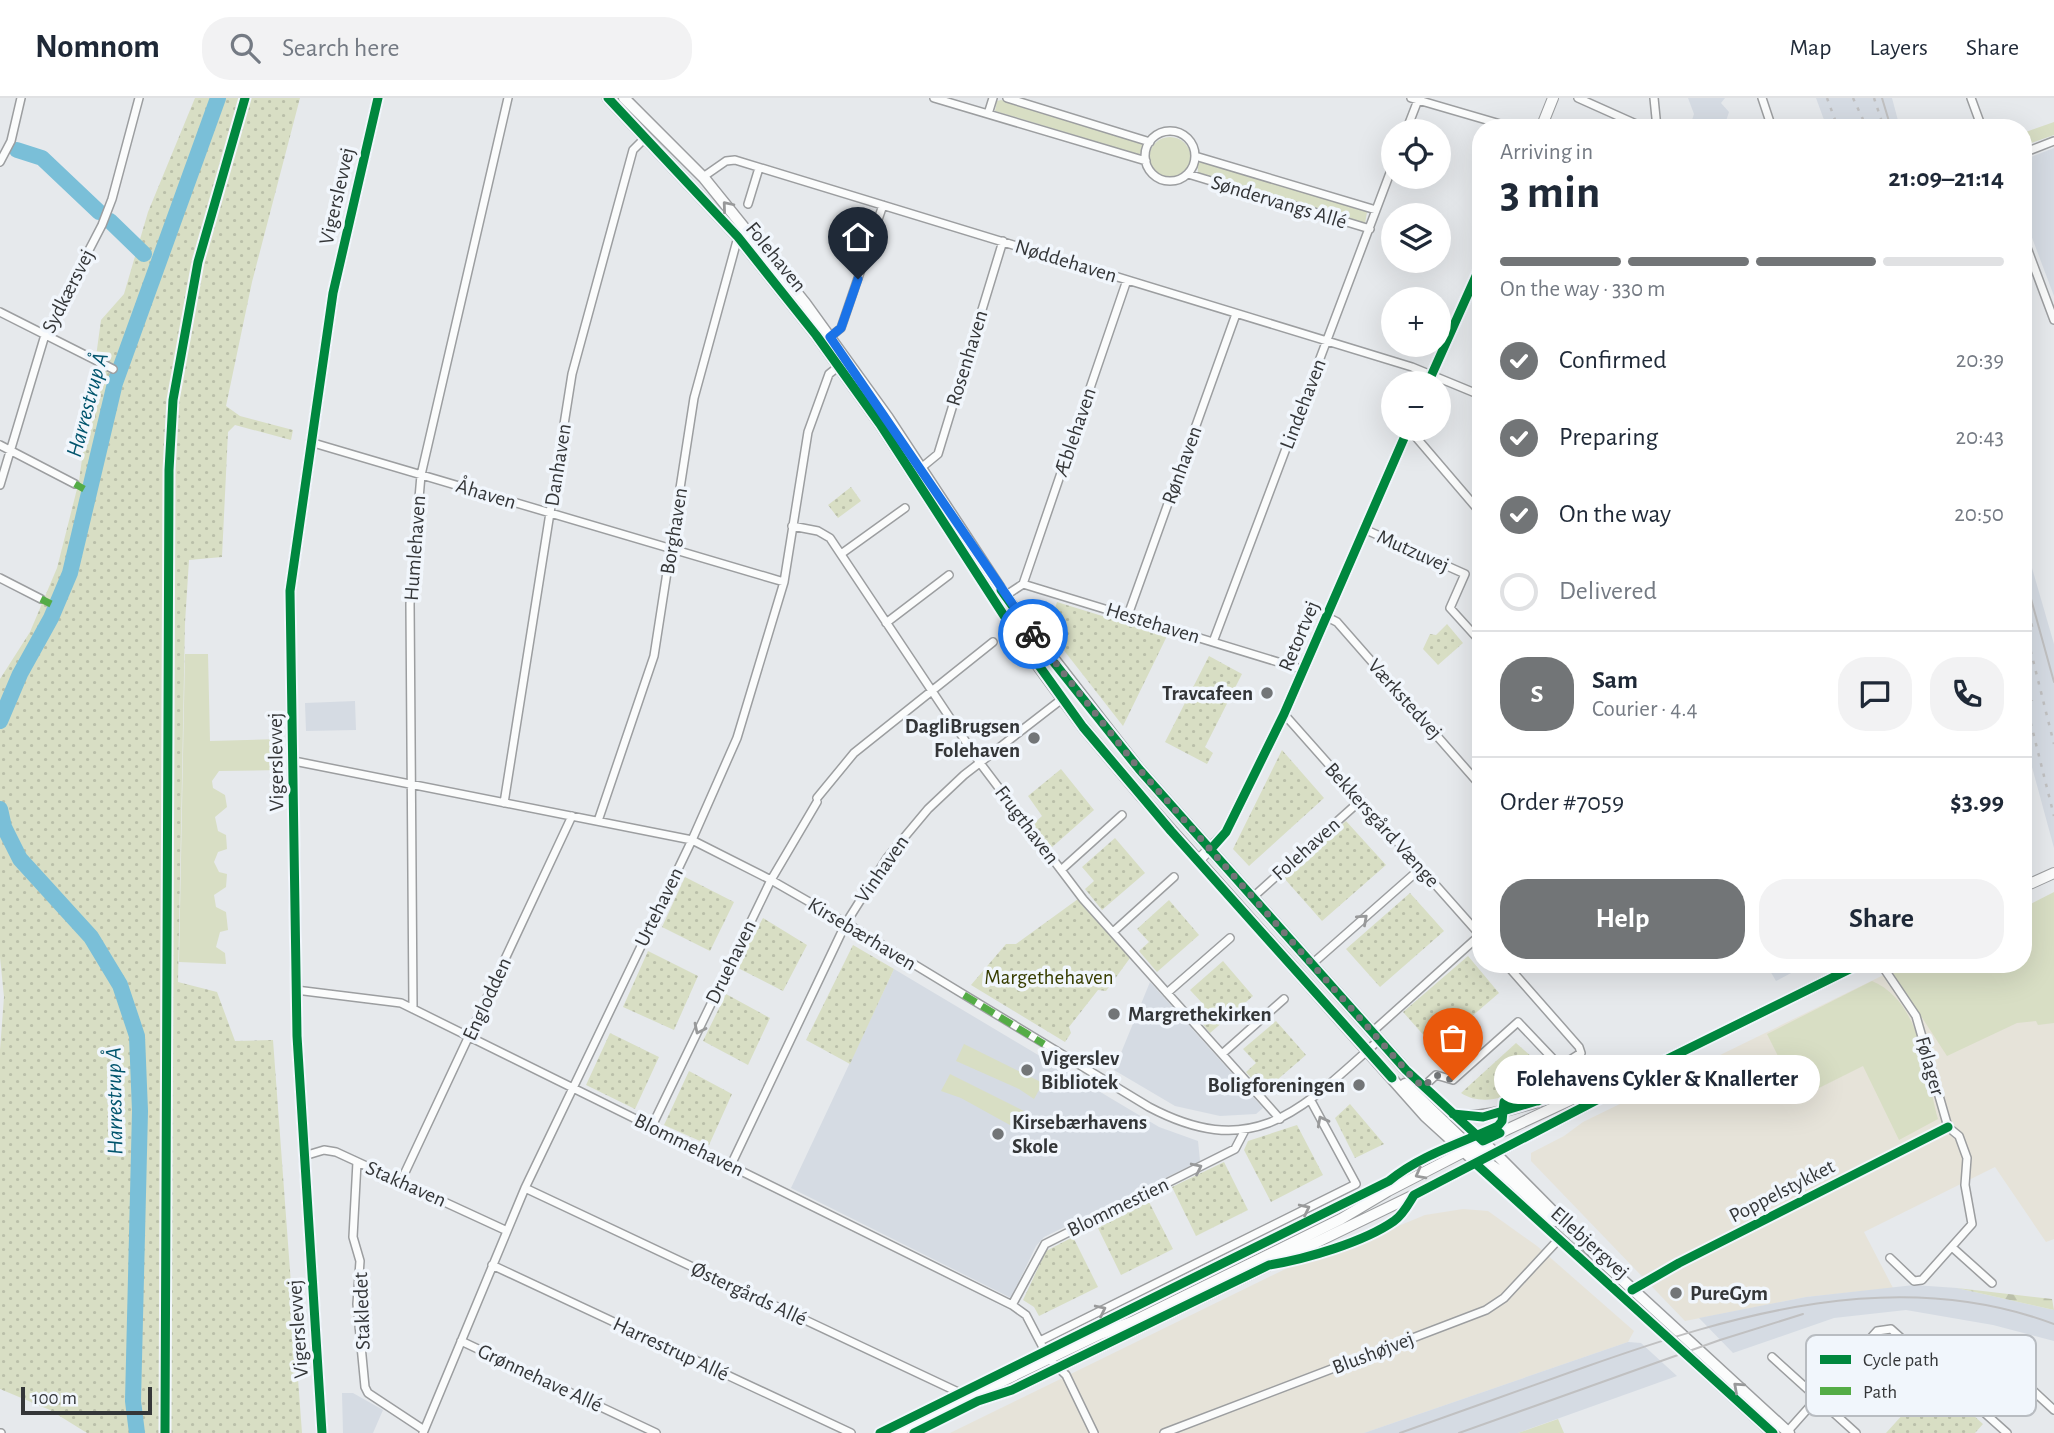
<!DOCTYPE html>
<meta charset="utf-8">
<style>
body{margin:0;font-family:"Alegreya Sans",sans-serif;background:#f2f2f3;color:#1f2937;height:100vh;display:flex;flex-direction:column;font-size:26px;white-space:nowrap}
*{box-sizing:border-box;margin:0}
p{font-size:23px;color:#747a83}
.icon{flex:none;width:38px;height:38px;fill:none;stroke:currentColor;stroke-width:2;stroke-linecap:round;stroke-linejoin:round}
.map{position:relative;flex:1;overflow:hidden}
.side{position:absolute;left:1472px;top:21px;width:560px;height:854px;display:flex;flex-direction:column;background:#fff;border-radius:28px;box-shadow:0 7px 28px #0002}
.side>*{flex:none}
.tools{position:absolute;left:1381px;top:21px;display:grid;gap:14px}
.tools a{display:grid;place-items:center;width:70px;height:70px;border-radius:50%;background:#fff;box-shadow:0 7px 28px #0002;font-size:35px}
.scale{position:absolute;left:21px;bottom:18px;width:131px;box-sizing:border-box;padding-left:7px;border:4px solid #343638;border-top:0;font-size:19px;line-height:24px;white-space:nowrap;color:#343638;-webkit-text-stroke:5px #f1f6fc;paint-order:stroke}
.pin{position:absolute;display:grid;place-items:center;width:60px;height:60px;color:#fff;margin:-72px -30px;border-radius:50% 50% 50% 0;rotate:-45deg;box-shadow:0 0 7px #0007}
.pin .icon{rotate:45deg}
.courier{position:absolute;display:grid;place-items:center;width:70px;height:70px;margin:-35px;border:5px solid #1a73e8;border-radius:50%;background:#fff;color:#222;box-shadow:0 2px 9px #0007}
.bubble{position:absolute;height:49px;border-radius:24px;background:#fff;box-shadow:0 7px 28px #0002;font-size:23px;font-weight:600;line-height:49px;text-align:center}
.summary em{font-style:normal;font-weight:600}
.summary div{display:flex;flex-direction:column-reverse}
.summary{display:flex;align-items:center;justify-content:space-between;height:119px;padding:0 28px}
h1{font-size:46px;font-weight:600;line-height:52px}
.bar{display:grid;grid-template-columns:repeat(4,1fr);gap:10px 7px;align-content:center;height:84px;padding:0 28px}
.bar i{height:9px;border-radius:5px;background:#e0e1e3}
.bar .on{background:#727577}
.bar p{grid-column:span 4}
.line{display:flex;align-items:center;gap:18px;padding:0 28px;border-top:2px solid #e0e1e3}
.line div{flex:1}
.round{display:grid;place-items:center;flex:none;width:74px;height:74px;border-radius:28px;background:#f2f2f3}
ol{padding:0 28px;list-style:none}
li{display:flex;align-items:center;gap:21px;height:77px}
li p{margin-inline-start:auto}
li .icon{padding:7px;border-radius:50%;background:#727577;color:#fff;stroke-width:4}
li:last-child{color:#747a83}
li i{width:38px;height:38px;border:4px solid #e0e1e3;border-radius:50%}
.cta{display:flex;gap:14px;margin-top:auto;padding:14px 28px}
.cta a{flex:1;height:80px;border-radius:28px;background:#727577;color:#fff;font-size:28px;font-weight:600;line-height:80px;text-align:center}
.cta a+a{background:#f2f2f3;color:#1f2937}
header{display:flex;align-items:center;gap:42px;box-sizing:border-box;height:98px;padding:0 35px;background:#fff;border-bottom:2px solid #e0e1e3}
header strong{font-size:33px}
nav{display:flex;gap:38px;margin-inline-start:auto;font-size:24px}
.search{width:490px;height:63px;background:#f2f2f3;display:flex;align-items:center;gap:18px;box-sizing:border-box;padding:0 24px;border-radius:28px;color:#747a83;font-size:26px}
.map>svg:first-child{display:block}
</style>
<header>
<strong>Nomnom</strong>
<div class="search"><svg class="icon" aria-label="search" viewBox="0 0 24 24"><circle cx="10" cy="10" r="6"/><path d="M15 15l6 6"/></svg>Search here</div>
<nav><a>Map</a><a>Layers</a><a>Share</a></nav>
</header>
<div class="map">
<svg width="2054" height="1335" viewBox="0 0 2054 1335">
<defs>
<pattern id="forest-firs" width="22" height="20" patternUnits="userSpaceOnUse" patternTransform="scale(1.75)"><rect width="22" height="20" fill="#d8dec4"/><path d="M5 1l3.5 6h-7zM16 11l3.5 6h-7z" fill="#babfa9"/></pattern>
<pattern id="park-dots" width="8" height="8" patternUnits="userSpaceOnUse" patternTransform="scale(1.75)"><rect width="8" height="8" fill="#d8dec4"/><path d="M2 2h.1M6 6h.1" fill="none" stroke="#babfa9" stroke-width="1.8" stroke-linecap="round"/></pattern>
</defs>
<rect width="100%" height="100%" fill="#e6e9ec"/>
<path fill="#e6e3d9" d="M2054,796v345l-8,3 -51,-75 -131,65 29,56 -87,9 -121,24 -154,-160v-8l33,-17 19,-14 323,-158h117z
M1463,1111l25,2 49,35 97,85 -6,11 -264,91h-414l360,-176 42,-12 73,-30z"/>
<path fill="#d5dbe3" d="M1688,0h37l-4,5 8,9 -3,9 6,7h-38l-3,-5 3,-9z
M1816,0h76l8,30h-73z
M2054,50v148l-31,-82v-54z
M2023,439l31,107v204l-31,-114z
M355,603l1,29 -50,1 -1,-28z
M1766,866h42l-32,17z
M894,871l265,158 39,14 2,20 -156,76 -8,9 -25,52 -220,-110z
M1150,884l113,126 -7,6 -36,2 -45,-10 -61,-36z
M1914,1187l43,3 97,22v31l-61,-16 -87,-15 -72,8 -101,35 -34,-35 107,-21z
M1628,1244l13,1 36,33 -159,57h-154z
M342,1295h11l30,17 -10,23h-30z"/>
<path fill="#d8dec4" d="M1001,2l142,44 -3,11 -145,-44 2,-10z
M2054,24v13l-31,11v-13z
M1149 60a21 21 0 1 1 42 0a21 21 0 1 1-42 0Z
M1204,64l163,50 -2,12 -167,-51v-10z
M185,556h23l2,87 71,-2v31l-62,1 -7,10 1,7 12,7 2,12 -12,10 3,14 8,4 1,14 -9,3 -4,10 5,10 8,2 -1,13 -12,8 2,12 10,5 2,18 -8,2 -4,15 9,6 1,11 -47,-2z
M2054,794v131l-16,2 -2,-4 -19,2 -70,33 -54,-83 17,-9h113v-56z
M1872,883c50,21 53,92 66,138l-39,21 -36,-74 -64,32 -32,-64z
M964,946l79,39 -9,16 -15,-10 -63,-28z
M950,976l78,39 -9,17 -58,-32 -20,-7z
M1558,1321l6,14h-46z"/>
<path fill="url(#forest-firs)" d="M1957,1190l95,11 2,11z"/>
<path fill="url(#park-dots)" d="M195,0h105l-48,184 -26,124 14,10 53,14 -2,10 -56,-15 -7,7 -6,125 -33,3 -4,63 -7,359 39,10 18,49 38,-1 29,393h-215l-37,-23 -50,-21v-339l4,-53 -4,-40v-278l30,-47 27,-64 22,-87 22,-161 23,-26 24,-82z
M851,389l10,14 -23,17 -10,-13z
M1057,504l110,34 -44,90 -75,-96z
M1447,526l16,19 -25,22 -15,-16 7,-15 6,1z
M1209,558l33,18 -37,73 8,6 -6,11 -42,-22z
M1282,652l42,48 -75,68 -16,-17z
M1061,671l33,41 -44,39 -18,-24 10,-9 -14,-20z
M1346,723l40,44 -64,56 -38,-43z
M1115,740l30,35 -43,37 -17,-21 9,-8 -12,-14z
M685,779l49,25 -24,49 -48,-24z
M1410,795l34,38 -64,56 -34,-38z
M1078,801l52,59 -24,33 -8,-1 -29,37 2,6 -6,9 -94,-57 35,-41h10z
M1169,802l30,35 -42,37 -18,-21 10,-9 -12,-13z
M763,820l44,27 -24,46 -47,-24z
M853,847l41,24 -44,95 -44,-24z
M648,853l50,25 -24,54 -51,-23z
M1468,858l31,37 -64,55 -32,-36z
M1223,863l30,35 -43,37 -17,-21 10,-8 -13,-14z
M726,896l44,24 -22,47 -45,-24z
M1276,923l30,34 -43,37 -17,-20 10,-9 -13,-14z
M610,935l49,24 -24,52 -49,-24z
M1516,945l34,30 -1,9c-27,8 -62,28 -88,11z
M689,973l43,23 -23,51 -45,-20z
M1350,1006l34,40 -29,14 -20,-40z
M1297,1027l26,50 -52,27 -27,-52 4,-9z
M1224,1064l24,48 -52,26 -24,-49z
M1148,1102l25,49 -52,26 -24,-49z
M1073,1139l25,50 -59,29 -5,-9 -11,-7 23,-49z
M1934,1282l49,44 -8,9h-89z"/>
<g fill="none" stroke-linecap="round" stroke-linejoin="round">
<path stroke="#7abfd8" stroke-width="16" d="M17,52l25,8 57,54
M110,123l34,33
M0,623l20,-47 31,-56 19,-45 45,-190 103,-285
M0,711l4,18 16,32 71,78 29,48 17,51 3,75 -7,290 4,32"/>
<defs>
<path id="street" d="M934,0l212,63
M1007,0l143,44
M1411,0l103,30
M1578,0l67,30
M1654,0l3,30
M1762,0l10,30
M1971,0l11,30
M988,16l5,-16
M1406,33l12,-31
M1145 58a25 25 0 1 1 50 0a25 25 0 1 1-50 0Z
M2023,55l31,-12
M1195,58l181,54
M0,64l11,-21 10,-43
M1188,76l182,55
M703,79l23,-16 9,-1 677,207 68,28
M748,106l11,-36
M2023,139l31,83
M0,214l113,57
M830,239l11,-9 42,-123
M1409,331l71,83
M310,344l474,140
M0,347l75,39
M921,370l17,-14 65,-213
M0,387l45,-150 57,-110 10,-26 27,-101
M792,428l26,5 12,7 150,225 103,136 197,220
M1364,431l101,45 -15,34 29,32
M841,456l64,-46
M0,480l41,21
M1023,486l104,-304
M1005,498l18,-12 281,86
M1128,517l108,-301
M1327,519l10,5 143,163
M886,525l63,-48
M1213,544l180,-477
M1284,616l196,221
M294,663l398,79 79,40 75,43 303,184c106,56 153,2 230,-67
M817,700l37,-45 139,-111
M504,705l68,-429 61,-224 13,-13
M598,723l56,-165 40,-258 44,-161
M1061,772l61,-55
M1252,800l109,-98
M1113,834l61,-55
M1312,866l109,-96
M1506,866l73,83 2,6 -22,14
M1881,866l35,52 32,111 11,9 8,22 -2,27 7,39 -50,56 -8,1 -24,-23
M296,892l105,13 611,302 14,10 23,44 17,16 28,58
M1167,895l63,-55
M413,911l-3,-405 11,-129 87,-377
M1372,934l108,-97
M1222,956l62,-55
M1423,989l13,-12 17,5 65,-58 57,60 3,13
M652,1028l119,-246 46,-78
M304,1058l20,-6 12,2 169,78
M357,1064l-4,75 7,24 -3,43 8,83 3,6 56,37
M731,1067l115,-242 41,-65 41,-49 36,-34 98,-76
M401,1083l171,-365
M525,1090l433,204 9,10
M1953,1150l39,35
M492,1167l359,168
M1632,1192l47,-27 269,-136
M1012,1207l33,-61 190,-95 10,-19
M1829,1242l78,72
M461,1243l195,92
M1040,1243l316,-157 -45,-83
M1772,1259l84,76
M2027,1287l27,25
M1787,1334l90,-101 14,-2 116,104
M0,1335h1
M423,1335l102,-245 167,-348 45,-102 47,-156 24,-150 21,-58 10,-8
M1164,1335l322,-123 18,-12 55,-59"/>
<path id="secondary" d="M1541,30l12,-30
M1428,285l52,-116
M1198,763l28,-29 58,-118 124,-285
M2023,789l31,-14
M322,1335l-25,-397 -7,-445 43,-298 45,-195
M895,1335l205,-99 32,-12 209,-103 47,-28 118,-61 105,-49 22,-5 227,-112
M914,1335l64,-32 34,-11 402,-195 168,-87 48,-29"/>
<path id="primary" d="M608,0l130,139 78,98 64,89 153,235 50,68 59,70 283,319 348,317
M624,0l80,80 101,125 83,115 117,178 134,173 274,309 82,75 110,111 184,169
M1405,986l60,58 18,8
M1455,1017c43,6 80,-19 123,-20
M1466,1055c37,12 60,44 89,68"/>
</defs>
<use href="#street" stroke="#9c9ea0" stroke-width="10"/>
<use href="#secondary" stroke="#9c9ea0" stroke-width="12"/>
<use href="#primary" stroke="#9c9ea0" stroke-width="13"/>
<use href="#street" stroke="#fbfcfc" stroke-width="7"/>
<use href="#secondary" stroke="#fbfcfc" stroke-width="10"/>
<use href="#primary" stroke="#fbfcfc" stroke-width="10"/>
<path stroke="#c0c0c1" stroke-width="2" d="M1882,0l9,30
M2023,452l8,27
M2023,472l31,112
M1400,1335c62,-22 123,-44 185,-66 150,-53 312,-102 469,-43
M1459,1335l261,-93 83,-26"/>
<path stroke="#c0c0c1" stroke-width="2.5" stroke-dasharray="3.5 7" stroke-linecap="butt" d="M1827,0l11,30
M1853,0l14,30
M1874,0l10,30
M2023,495l10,37
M2023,522l31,124
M2023,572l9,31
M2023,594l31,124"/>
<path stroke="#54ac46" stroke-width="7" stroke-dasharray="14 7" stroke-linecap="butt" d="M75,386l9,5
M41,501l10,5
M964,897l80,49"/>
<defs>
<path id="cycleway" d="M608,0l130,139 78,98 64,89 132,204 71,99 88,104 221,247
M1428,285l52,-116
M1001,492l43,60 95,119 267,301 77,71 17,-8
M1210,752l16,-18 58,-118 124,-285
M1453,1016l30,3 70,-21 25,-1 33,-14 22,-5 227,-112
M1476,1066l297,269
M1632,1192l47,-27 269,-136
M165,1335l4,-963 4,-70 25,-138 47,-164
M322,1335l-25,-397 -7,-445 43,-298 45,-195
M880,1335l509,-252c31,-26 73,-38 109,-55l4,-5 2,-19 12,-3 22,2
M914,1335l64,-32 34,-11 257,-125c37,-6 95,-23 125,-44 9,-6 15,-18 20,-26l202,-105 17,-14"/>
</defs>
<use href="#cycleway" stroke="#f1f6fc" stroke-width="13"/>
<use href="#cycleway" stroke="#00873e" stroke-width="9"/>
</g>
<defs><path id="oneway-chevron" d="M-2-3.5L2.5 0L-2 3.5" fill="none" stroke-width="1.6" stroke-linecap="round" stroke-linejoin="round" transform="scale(1.75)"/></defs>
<g stroke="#98999a">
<use href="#oneway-chevron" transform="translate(727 108) rotate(-130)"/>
<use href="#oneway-chevron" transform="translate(1363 821) rotate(-42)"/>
<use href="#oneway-chevron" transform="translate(699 931) rotate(116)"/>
<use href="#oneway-chevron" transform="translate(1322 1023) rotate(-118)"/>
<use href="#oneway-chevron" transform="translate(1197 1070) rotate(-26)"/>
<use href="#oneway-chevron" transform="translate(1420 1076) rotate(152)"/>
<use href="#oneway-chevron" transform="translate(1305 1111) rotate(-26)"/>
<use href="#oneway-chevron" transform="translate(1101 1212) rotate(-26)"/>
<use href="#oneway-chevron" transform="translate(1738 1289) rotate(-138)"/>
</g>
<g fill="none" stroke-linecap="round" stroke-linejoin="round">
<path stroke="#727577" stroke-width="7" stroke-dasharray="0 12.6" d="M1033,536l106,135 274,309 10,9 13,-12 17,5"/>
<path stroke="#1a73e8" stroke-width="9" d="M858,181l-17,49 -11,9 203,297"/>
</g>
<g fill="#727577" stroke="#f1f6fc" stroke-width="2.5">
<circle cx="1267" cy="595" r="7"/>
<circle cx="1034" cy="640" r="7"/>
<circle cx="1114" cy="916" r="7"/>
<circle cx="1027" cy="972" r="7"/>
<circle cx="1359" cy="987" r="7"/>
<circle cx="998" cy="1036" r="7"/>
<circle cx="1676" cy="1195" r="7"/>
</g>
<g text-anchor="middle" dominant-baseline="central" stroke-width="7" stroke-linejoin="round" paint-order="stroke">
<g font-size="21" fill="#343638" stroke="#f1f6fc">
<text transform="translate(337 98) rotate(-77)">Vigerslevvej</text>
<text transform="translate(1279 104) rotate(17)">Søndervangs Allé</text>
<text transform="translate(776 159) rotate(51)">Folehaven</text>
<text transform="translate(1066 163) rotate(17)">Nøddehaven</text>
<text transform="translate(68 193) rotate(-63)">Sydkærsvej</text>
<text transform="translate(967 260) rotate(-73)">Rosenhaven</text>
<text transform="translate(1303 306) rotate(-69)">Lindehaven</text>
<text transform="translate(1075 334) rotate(-71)">Æblehaven</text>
<text transform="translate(558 367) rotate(-81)">Danhaven</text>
<text transform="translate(1182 367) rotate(-70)">Rønhaven</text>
<text transform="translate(486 396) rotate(17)">Åhaven</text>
<text transform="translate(674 433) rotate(-81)">Borghaven</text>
<text transform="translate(415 450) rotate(-86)">Humlehaven</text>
<text transform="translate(1413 453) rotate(24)">Mutzuvej</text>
<text transform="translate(1153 525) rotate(17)">Hestehaven</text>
<text transform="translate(1299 538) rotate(-67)">Retortvej</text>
<text transform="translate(1405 601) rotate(48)">Værkstedvej</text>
<text transform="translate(276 664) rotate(-91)">Vigerslevvej</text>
<text transform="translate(1027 727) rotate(53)">Frugthaven</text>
<text transform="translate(1382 727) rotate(48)">Bekkersgård Vænge</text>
<text transform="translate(1306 751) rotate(-42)">Folehaven</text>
<text transform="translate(882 771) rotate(-55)">Vinhaven</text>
<text transform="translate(659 809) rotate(-64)">Urtehaven</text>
<text transform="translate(862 836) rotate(31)">Kirsebærhaven</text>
<text transform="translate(731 864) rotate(-64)">Druehaven</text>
<text transform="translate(487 901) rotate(-65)">Englodden</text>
<text transform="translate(1930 968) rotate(74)">Følager</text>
<text transform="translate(689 1047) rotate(26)">Blommehaven</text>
<text transform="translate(406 1086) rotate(24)">Stakhaven</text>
<text transform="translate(1782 1093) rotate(-27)">Poppelstykket</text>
<text transform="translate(1118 1109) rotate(-26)">Blommestien</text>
<text transform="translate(1590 1145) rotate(42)">Ellebjergvej</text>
<text transform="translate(749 1196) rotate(25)">Østergårds Allé</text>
<text transform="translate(362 1213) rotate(-92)">Stakledet</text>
<text transform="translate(298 1231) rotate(-94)">Vigerslevvej</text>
<text transform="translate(671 1251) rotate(25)">Harrestrup Allé</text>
<text transform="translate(1373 1255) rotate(-21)">Blushøjvej</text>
<text transform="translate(540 1280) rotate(25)">Grønnehave Allé</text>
</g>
<g font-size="21" font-weight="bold" fill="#343638" stroke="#f1f6fc" text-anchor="start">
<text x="1253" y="595" text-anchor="end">Travcafeen</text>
<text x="1020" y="628" text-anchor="end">DagliBrugsen<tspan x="1020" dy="24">Folehaven</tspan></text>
<text x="1128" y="916">Margrethekirken</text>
<text x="1041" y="960">Vigerslev<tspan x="1041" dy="24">Bibliotek</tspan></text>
<text x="1345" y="987" text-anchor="end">Boligforeningen</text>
<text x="1012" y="1024">Kirsebærhavens<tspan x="1012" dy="24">Skole</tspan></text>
<text x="1690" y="1195">PureGym</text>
</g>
<g font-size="21" fill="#373d00" stroke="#f1f6fc">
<text x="1049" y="879">Margethehaven</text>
</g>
<g font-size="23" font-style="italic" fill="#00546d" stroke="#f1f6fc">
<text transform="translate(88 307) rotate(-75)">Harrestrup Å</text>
<text transform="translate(115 1003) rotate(-91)">Harrestrup Å</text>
</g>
</g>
<rect x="1806" y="1237" width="230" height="81" rx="10" fill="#f1f6fc" stroke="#b8bcc1" stroke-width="2"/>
<rect x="1820" y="1257" width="31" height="9" fill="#00873e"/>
<rect x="1820" y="1289" width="31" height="8" fill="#54ac46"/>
<g font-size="19" fill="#343638">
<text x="1863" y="1268">Cycle path</text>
<text x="1863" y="1300">Path</text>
</g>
</svg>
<div class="tools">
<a><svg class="icon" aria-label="locate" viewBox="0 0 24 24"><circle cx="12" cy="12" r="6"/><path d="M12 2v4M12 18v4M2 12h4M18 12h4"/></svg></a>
<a><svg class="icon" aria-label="layers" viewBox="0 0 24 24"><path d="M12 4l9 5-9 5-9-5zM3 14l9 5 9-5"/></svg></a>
<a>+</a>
<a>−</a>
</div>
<div class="scale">100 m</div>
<div class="pin" style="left:1453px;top:982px;background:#ea580c"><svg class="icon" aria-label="bag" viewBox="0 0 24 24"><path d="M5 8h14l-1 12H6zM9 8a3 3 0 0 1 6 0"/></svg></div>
<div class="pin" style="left:858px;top:181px;background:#1f2937"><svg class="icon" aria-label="home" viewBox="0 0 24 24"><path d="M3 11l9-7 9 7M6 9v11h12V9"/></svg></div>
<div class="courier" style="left:1033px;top:536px"><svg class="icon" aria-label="bike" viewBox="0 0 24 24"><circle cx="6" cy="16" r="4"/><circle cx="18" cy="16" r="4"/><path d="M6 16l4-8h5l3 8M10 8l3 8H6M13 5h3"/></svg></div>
<div class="bubble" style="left:1494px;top:957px;width:326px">Folehavens Cykler &amp; Knallerter</div>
<section class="side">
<div class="summary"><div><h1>3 min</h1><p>Arriving in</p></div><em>21:09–21:14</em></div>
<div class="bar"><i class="on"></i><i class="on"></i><i class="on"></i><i></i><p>On the way · 330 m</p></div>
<ol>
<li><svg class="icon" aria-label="check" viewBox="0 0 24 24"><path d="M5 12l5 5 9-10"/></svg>Confirmed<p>20:39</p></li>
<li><svg class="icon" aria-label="check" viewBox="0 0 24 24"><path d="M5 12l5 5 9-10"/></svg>Preparing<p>20:43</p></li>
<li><svg class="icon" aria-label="check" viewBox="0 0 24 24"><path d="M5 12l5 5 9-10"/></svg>On the way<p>20:50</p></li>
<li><i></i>Delivered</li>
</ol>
<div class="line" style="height:126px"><b class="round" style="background:#727577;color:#fff">S</b><div><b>Sam</b><p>Courier · 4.4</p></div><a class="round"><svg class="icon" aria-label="chat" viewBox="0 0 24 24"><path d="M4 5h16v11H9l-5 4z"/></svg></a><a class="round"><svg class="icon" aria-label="phone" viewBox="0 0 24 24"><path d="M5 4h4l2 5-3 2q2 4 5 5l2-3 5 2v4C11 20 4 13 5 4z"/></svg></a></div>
<div class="line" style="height:91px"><div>Order #7059</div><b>$3.99</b></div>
<div class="cta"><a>Help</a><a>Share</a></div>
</section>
</div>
